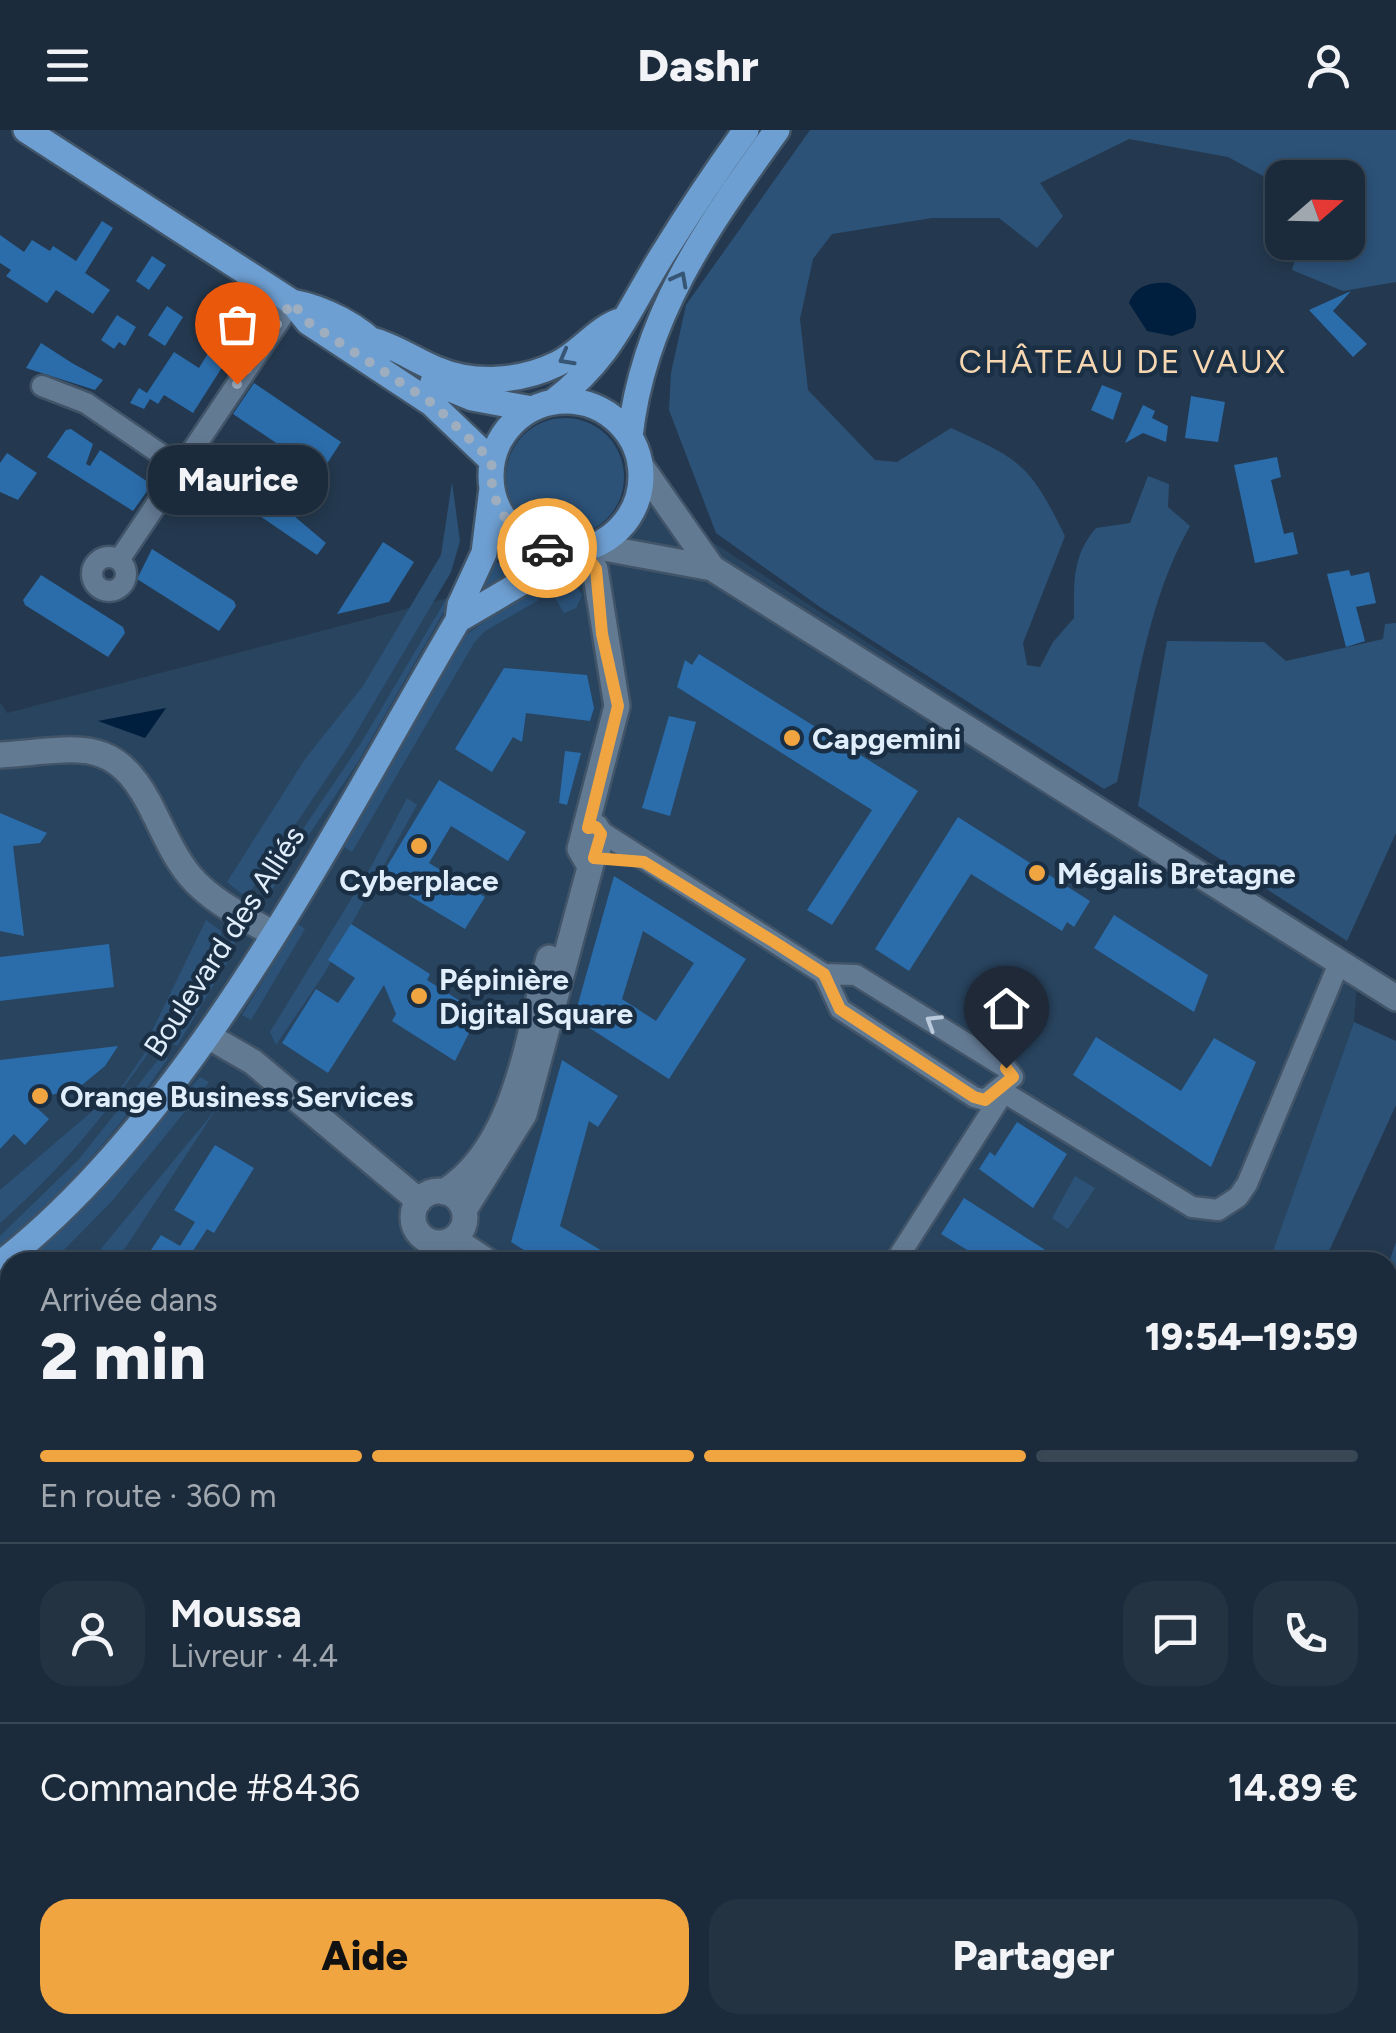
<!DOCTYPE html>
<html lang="fr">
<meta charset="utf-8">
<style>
body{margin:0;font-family:Figtree,sans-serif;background:#243342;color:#f1f3f6;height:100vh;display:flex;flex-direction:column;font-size:38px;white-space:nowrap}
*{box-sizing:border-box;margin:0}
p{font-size:32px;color:#a0a7af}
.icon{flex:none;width:55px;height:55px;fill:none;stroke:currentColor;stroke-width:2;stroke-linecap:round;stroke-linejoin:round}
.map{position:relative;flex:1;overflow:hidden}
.sheet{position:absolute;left:0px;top:1122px;width:1398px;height:782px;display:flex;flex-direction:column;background:#1b2b3b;border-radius:30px 30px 0 0;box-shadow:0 5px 15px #0003,0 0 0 2px #394755}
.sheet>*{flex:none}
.needle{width:65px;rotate:70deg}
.fabs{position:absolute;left:1265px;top:30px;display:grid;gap:20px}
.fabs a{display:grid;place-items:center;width:100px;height:100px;border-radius:20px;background:#1b2b3b;box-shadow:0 5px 15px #0003,0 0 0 2px #394755;font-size:50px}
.pin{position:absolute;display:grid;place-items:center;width:85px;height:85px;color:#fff;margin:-102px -42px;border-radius:50% 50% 50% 0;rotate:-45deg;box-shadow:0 0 10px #0007}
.pin .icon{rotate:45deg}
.courier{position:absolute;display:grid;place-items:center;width:100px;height:100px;margin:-50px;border:8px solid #f1a540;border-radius:50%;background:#fff;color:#222;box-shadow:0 2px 12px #0007}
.bubble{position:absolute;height:70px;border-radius:30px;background:#1b2b3b;box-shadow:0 5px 15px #0003,0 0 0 2px #394755;font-size:32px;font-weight:800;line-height:70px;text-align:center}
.summary em{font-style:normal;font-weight:800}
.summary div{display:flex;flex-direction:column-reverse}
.summary{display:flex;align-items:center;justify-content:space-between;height:170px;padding:0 40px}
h1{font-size:65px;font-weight:800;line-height:75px}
.bar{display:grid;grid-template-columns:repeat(4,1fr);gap:15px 10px;align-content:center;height:120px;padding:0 40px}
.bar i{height:12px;border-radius:8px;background:#394755}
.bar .active{background:#f1a540}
.bar p{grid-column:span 4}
.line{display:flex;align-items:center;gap:25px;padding:0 40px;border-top:2px solid #394755}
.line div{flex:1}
.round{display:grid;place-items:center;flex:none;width:105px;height:105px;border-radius:30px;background:#243342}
.action{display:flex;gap:20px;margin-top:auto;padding:20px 40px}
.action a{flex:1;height:115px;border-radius:30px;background:#f1a540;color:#111;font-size:40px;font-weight:800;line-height:115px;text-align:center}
.action a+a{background:#243342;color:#f1f3f6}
header{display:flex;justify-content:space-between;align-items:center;height:130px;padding:0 40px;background:#1b2b3b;font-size:45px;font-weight:800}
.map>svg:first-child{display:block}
</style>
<header><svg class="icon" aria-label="menu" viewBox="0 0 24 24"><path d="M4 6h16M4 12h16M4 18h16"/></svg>Dashr<svg class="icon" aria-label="person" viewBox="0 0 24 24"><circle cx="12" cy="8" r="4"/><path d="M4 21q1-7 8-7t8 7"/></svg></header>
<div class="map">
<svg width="1396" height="1903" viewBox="0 0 1396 1903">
<rect width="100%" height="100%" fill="#24394f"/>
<path fill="#29445f" d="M638,364l721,467 -5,61 -85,240h-1259v600l-10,-4v-1156l7,11 460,-120 85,-46h39l21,-13z
M518,1895h448l-3,8h-431z"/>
<path fill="#2c5278" d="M810,0h586v152l-53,9 -51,-21 8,-27 48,-1v-64h-66v8l-54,-29 -99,-18 -89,44 23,33 -26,32 -38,-30h-67l-100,16 -19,25 -13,60 8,71 67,70 22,2 54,-34c71,32 79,37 114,108l-42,107 4,22 13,2 13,-25 21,-24c0,-36 -2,-62 22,-90l34,-5 18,-47 21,8 -1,23 22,19c-44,78 -54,169 -73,256l-13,7 -284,-182 -104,-74 -47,-123 2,-37 15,-68z
M506 347a59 59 0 1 1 118 0a59 59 0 1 1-118 0Z
M452,352l8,59 -9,31 -102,173 -97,144 -10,5 -15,-12 78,-123 58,-73 78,-131z
M468,424l8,1 -118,207 -87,129 -7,-4 97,-144 104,-176z
M491,430l30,12 -44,22z
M570,446l12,19 -6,13 -12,5 -19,-32z
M532,459l7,11 -54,31 -11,12 -122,209 -11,-7 126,-211z
M1396,493v210l-49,108 -209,-135 29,-165 97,1 22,19 97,-22 2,-15z
M407,668l10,7 -93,169 -48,71 -6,-13 102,-167z
M206,790l15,11v7c-63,106 -127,203 -221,285v-33l123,-105 32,-47 -4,-5z
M298,794l7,5 -54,91 -9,-5z
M235,803l-1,18 -57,95 -7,-5z
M1354,892l42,19v64l-72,157h-55z
M162,925l6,3c-47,69 -103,135 -168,187v-9l79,-77z
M200,947l9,5 -96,118 -61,62h-29l60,-55z
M217,978l-101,154h-26z
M1075,1046l20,12 -27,41 -16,-11z
M1396,1112v109l-8,24v-110z
M10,1198v65l-10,12v-69z
M157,1895h70l19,8h-93z
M966,1895h109l-7,8h-105z"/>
<path fill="#001e3d" d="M1169,153c19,8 34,24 24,45l-21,8 -25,-5 -18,-28c7,-18 22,-21 40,-20z
M166,578l-21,30 -47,-17z
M258,1895h71l-4,8h-61z
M348,1895h144l14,8h-163z"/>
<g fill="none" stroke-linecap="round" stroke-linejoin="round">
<path stroke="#001e3d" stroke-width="5" d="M957,1903l3,-8"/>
</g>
<path fill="#2b6caa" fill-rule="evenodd" d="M102,91l11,7 -28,45 25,17 -17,24 -37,-24 -9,13 -41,-27 5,-6 -11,-7v-28l24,17 8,-12 18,11 3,-5 23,15z
M152,126l14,9 -17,25 -13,-9z
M1351,161l-18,20 34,33 -14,13 -44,-47z
M167,176l16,11 -18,29 -17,-11z
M117,185l19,12 -11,19 -6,-4 -5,7 -13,-9z
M41,213l31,20 31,17 -8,10 -69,-22z
M210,220l16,11 -33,52 -29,-18 -6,9 -8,-5 -6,10 -14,-6 9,-15 8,5 27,-41 25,16z
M254,253l87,59 -20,31 -88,-59z
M1102,255l20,8 -9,27 -22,-10z
M1191,266l34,6 -7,40 -33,-4z
M1143,275l12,6 -3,7 16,8 -2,16 -23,-9 -18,10z
M71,299l22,15 -7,20 4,2 10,-16 48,32 2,5 -17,24 -86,-54 19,-27z
M7,323l30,20 -19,27 -18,-8v-29z
M1277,327l4,20 -10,3 13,54 9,-2 5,22 -43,9 -21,-98z
M214,343l42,29 -9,12 -42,-29z
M274,348l18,11 -11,16 45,38 -9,12 -66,-45z
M383,412l31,20 -25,40 -52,12z
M152,419l82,52 2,5 -17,25 -82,-52z
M1349,440l2,6 18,-4 7,31 -20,4 9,34 -19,6 -19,-73z
M41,445l82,52 2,6 -17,24 -83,-52 -2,-5z
M699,524l219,137 -86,134 -25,-15 65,-100 -195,-123 8,-27 7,5z
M504,538l83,7 7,33 -4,13 -64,-8 -4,29 -9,-5 -21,35 -37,-23z
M669,586l27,6 -26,94 -28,-8z
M565,621l16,2 -14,52 -8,-2z
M439,650l87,52 -18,29 -57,-35 -22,37 56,34 -20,32 -85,-51z
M0,683l47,20 -7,10 -27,3 11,90 -24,-5z
M958,687l132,84 -16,26 -7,-5 -5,9 -91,-57 -62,97 -34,-22z
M614,746l132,83 -77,120 -95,-61zM643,801l51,32 -38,58 -34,-22z
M1114,785l94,60 -14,37 -100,-64z
M351,794l79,50 -3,6 52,33 -24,48 -63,-40 4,-7 -12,-29 -56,88 -46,-30 34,-54 22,14 17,-25 -27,-18z
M109,814l5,43 -114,14v-44z
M1096,907l85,54 33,-53 42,24 -45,105 -138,-92z
M118,916l-13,20 -28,23 -49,11 21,19 -24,26 -11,-11 -14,15v-89z
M562,930l56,36 -20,31 -9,-6 -29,105 61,36h-78l-32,-20z
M1017,992l50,32 -34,54 -54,-39 11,-17 5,4z
M215,1015l39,23 -40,65 -7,-4 -16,25 15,8h-63l18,-27 19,11 15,-24 -21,-12z
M964,1068l100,64h-77l-46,-28z"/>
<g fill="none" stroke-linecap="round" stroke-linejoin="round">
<defs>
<path id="minor" d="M42,256l44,17 95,65
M92 444a17 17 0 1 1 34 0a17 17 0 1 1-34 0Z
M119,430l173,-258
M600,701l224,143 16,35 134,88 11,3 28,-23 -7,-9 -150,-93 -32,-1
M1000,960l192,117 26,3 20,-13 9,-13 92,-221
M455,1107l38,25
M895,1132l103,-161 2,-11
M0,1784l10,4
M602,1903l5,-8"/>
<path id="tertiary" d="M583,419l12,20 22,137 -37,143 7,12 10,-7 4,-19 -5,-8 -8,2
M0,625c80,-5 116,-23 155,60 10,20 20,43 35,61 21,25 54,41 82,57
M208,906l45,26 166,139
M413 1087a26 26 0 1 1 52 0a26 26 0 1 1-52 0Z
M444,1062c73,-45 84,-158 105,-234
M464,1080l60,-96 68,-254
M178,1903l4,-8"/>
<path id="secondary" d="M640,335l72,103
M593,416l119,22 684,430"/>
<path id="primary" d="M26,0l266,172 16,20 123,81 61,58
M292,172c32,6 68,24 90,49
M372,210c23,6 42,20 64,29 37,16 84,13 121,-5 23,-11 40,-36 63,-43
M433,252l39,16 60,11
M491 346a75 75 0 1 1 150 0a75 75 0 1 1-150 0Z
M553,272c60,-46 72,-87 110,-148 26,-42 54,-84 83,-124
M630,307c13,-121 78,-211 147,-307
M458,490l85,-50 23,-19
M0,1134c195,-152 333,-432 458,-644l2,-15 24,-52 8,-65"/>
</defs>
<use href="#minor" stroke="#425568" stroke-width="25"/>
<use href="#tertiary" stroke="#425568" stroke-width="30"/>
<use href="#secondary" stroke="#425568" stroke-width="30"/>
<use href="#primary" stroke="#425568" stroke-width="30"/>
<use href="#minor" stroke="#637a93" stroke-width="20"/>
<use href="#tertiary" stroke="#637a93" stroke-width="25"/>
<use href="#secondary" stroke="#637a93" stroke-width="25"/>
<use href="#primary" stroke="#6e9fd2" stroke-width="25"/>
</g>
<defs><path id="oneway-chevron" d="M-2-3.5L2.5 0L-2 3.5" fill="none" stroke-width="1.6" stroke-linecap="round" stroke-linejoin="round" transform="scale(2.5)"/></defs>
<g stroke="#375676">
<use href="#oneway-chevron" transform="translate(680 149) rotate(-62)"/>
<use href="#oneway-chevron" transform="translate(566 228) rotate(151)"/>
</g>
<use stroke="#bacadc" href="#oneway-chevron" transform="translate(933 892) rotate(-148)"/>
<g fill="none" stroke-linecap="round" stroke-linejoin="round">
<path stroke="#9eaebf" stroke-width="10" stroke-dasharray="0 18" d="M237,254l55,-82 16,20 124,81 60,58c-5,42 17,73 55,87"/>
<path stroke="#f1a540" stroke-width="12" d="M547,418l35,1 14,20 6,65 16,72 -30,122 8,-1 5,7 -7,24 50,4 127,78 53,34 16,35 134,88 11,3 28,-23 -7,-9"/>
</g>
<g fill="#f1a540" stroke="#1a2f44" stroke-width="4">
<circle cx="792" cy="608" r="10"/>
<circle cx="419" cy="716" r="10"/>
<circle cx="1037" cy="743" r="10"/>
<circle cx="419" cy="866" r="10"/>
<circle cx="40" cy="966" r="10"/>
</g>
<g text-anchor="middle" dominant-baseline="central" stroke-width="9" stroke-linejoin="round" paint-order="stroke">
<g font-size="30" font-weight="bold" fill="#e0edfb" stroke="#1a2f44" text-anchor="start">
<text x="812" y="608">Capgemini</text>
<text x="1057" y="743">Mégalis Bretagne</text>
<text x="419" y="750" text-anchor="middle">Cyberplace</text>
<text x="439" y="849">Pépinière<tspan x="439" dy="34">Digital Square</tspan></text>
<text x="60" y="966">Orange Business Services</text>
</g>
<g font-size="30" fill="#e0edfb" stroke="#1a2f44">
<text transform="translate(224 811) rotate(-57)">Boulevard des Alliés</text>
</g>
<g font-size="32" letter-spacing="2.5" fill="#f7d7b2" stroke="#1a2f44">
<text x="1123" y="232">CHÂTEAU DE VAUX</text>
</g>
</g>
</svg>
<div class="fabs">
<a><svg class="needle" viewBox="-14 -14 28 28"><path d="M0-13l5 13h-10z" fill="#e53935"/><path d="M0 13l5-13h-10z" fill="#a0a7af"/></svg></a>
</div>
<div class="pin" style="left:237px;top:254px;background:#ea580c"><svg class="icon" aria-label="bag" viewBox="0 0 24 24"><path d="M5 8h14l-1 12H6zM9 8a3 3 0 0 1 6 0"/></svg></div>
<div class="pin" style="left:1006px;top:938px;background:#1f2937"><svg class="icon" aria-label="home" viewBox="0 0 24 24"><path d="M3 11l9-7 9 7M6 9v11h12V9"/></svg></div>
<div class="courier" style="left:547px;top:418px"><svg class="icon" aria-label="car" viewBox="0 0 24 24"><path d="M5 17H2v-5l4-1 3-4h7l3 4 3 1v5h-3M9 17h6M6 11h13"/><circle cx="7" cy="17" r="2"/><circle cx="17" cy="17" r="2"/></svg></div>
<div class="bubble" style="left:148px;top:315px;width:180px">Maurice</div>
<section class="sheet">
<div class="summary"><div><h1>2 min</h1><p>Arrivée dans</p></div><em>19:54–19:59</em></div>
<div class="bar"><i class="active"></i><i class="active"></i><i class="active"></i><i></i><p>En route · 360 m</p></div>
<div class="line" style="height:180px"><a class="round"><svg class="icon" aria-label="person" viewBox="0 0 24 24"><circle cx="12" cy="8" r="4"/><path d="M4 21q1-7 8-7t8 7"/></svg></a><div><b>Moussa</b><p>Livreur · 4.4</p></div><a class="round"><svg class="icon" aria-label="chat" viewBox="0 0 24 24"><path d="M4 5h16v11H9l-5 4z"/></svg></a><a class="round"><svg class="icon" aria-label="phone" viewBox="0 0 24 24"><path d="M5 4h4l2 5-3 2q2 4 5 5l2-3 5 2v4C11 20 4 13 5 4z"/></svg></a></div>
<div class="line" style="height:130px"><div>Commande #8436</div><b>14.89 €</b></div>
<div class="action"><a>Aide</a><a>Partager</a></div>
</section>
</div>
